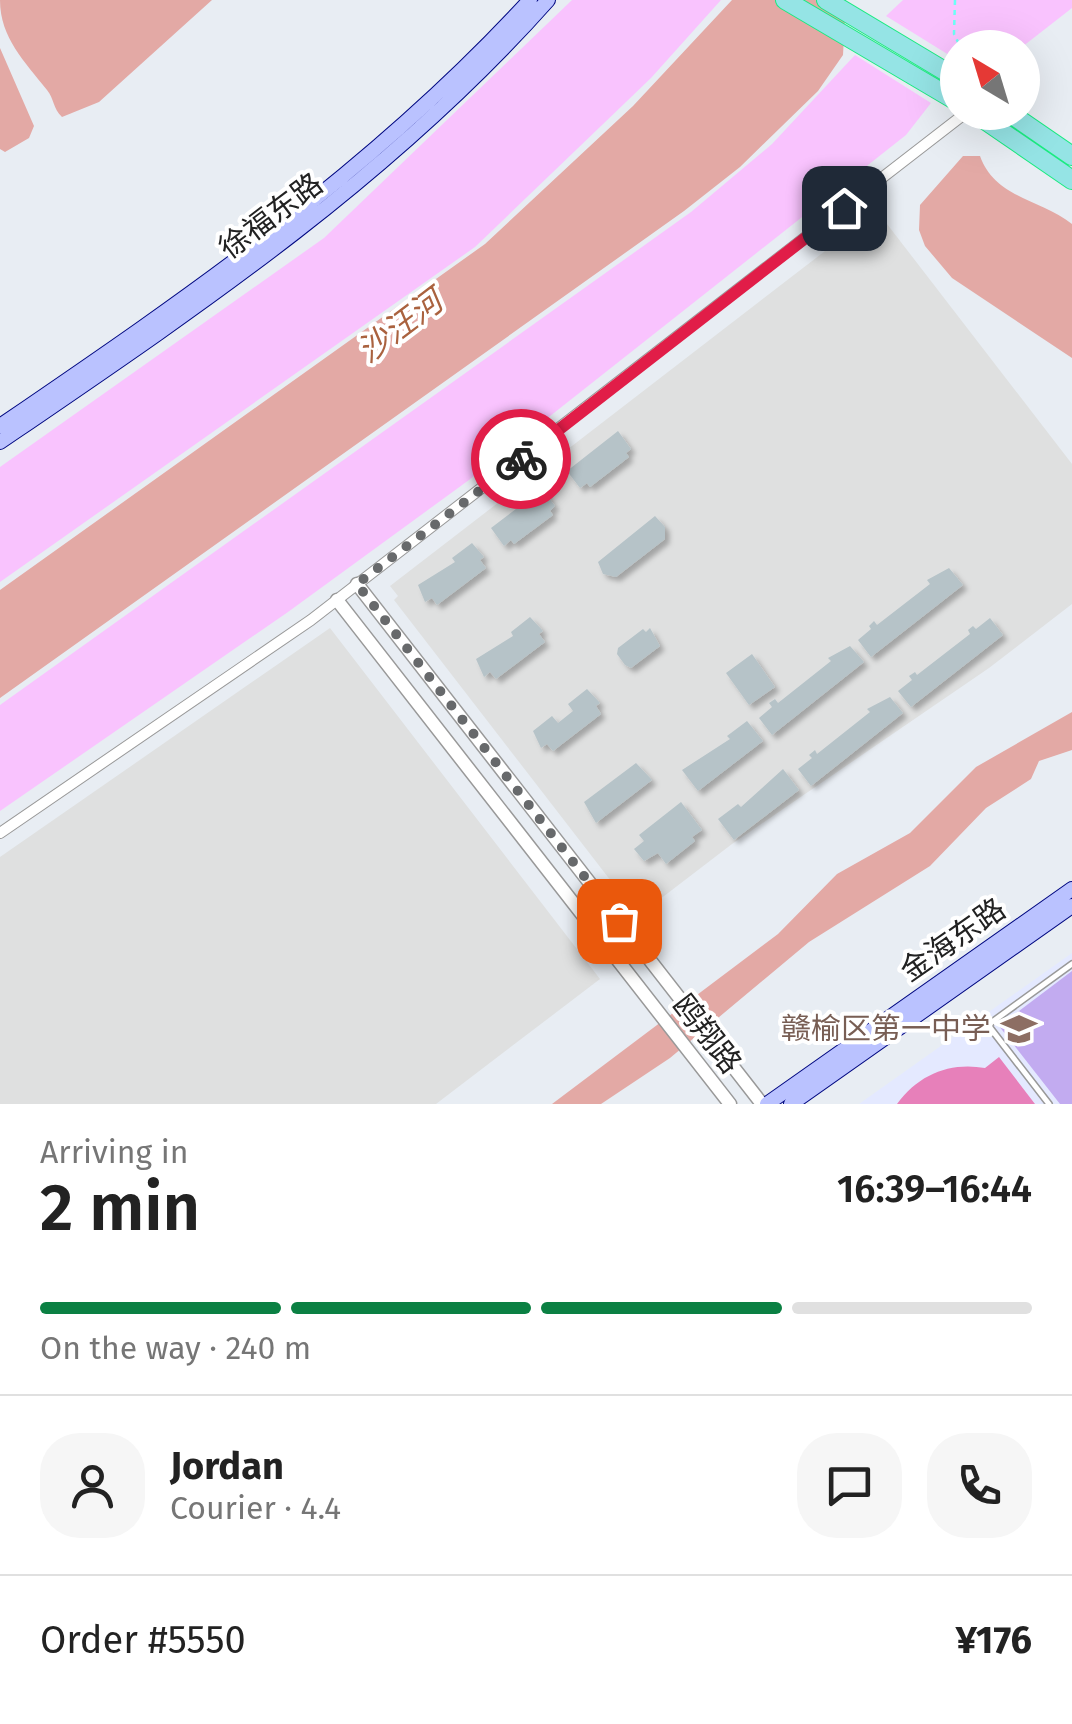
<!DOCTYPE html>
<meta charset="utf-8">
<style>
body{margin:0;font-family:"Fira Sans","Noto Sans SC",sans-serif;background:#f6f6f6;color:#222;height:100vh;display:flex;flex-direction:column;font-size:38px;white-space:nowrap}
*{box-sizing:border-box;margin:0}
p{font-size:32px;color:#767676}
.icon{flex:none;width:55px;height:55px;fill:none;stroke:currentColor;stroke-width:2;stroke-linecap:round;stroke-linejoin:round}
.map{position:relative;height:1104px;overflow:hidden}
.side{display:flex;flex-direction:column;background:#fff;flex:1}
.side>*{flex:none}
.needle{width:65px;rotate:322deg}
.fabs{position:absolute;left:940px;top:30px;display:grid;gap:20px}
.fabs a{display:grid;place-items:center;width:100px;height:100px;border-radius:50%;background:#fff;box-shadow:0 10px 40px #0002;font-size:50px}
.pin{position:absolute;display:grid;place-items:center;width:85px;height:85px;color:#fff;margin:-42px;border-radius:20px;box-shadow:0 5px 15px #0006}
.courier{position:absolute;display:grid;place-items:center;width:100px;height:100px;margin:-50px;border:8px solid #e11d48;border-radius:50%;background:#fff;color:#222;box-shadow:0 2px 12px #0007}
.overview em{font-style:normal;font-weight:600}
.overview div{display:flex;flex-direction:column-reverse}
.overview{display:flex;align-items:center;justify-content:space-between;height:170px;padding:0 40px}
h1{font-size:65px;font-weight:600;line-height:75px}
.bar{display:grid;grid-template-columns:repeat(4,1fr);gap:15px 10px;align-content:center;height:120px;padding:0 40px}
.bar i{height:12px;border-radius:8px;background:#e0e0e0}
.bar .current{background:#0b8043}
.bar p{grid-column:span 4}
.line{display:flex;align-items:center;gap:25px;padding:0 40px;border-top:2px solid #e0e0e0}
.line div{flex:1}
.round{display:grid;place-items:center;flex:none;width:105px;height:105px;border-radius:40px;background:#f6f6f6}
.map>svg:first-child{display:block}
</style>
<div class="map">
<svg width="1072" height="1104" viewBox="0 0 1072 1104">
<defs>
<filter id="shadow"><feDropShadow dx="4.5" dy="4.5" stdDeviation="2.5" flood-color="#0004"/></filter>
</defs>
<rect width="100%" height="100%" fill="#e8edf3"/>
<path fill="#dfe0e0" d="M877,211l195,253v140l-83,64 -257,176 -94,72 -244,-316 4,-4 -8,-10z
M330,628l270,351 -164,125h-436v-247z"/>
<path fill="#e4e9ff" d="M1072,953v151h-213z"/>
<path fill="#c2abf0" d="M1072,971v133h-12l-61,-78z"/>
<path fill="#f9c3fe" d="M572,0h149l-70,78 -176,169 -475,335v-115l324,-229z
M903,0h169v8l-50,39 -64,1 -1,12 -71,-44z
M855,55l76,48 -25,32 -437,345 -181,132 -288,199v-106l691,-493 81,-68z"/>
<path fill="#e780ba" d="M999,1057l36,47h-138c22,-30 53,-42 88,-36z"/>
<path fill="#e3a9a5" d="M0,0h212l-113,102 -37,15c-9,-8 -8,-19 -15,-27 -22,-28 -47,-52 -47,-90z
M732,0h114l-3,55 -25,36 -78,76 -56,44 -684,487v-108l485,-346 148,-138z
M0,48l34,78 -5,12 -24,14 -5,-3z
M963,156h17c15,42 60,43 92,68v134l-120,-80 -27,-32 -6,-16 1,-25z
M1072,712v38l-33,11 -8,18 -45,29 -56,58 -121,76 -139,116 -69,46h-49l226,-170 59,-60 73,-41 66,-66z"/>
<path fill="#b6c3c8" filter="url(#shadow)" d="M618,431l13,18 -5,4 3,4 -39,30 -3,-4 -7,5 -13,-17z
M542,489l13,17 -5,5 3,4 -39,29 -3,-4 -7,6 -13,-18z
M655,516l10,11v12l-49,38 -13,-3 -5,-12z
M472,543l12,14 -4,3 6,8 -49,37 -5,-7 -7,4 -7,-17 37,-23 -3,-4z
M949,568l14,17 -92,72 -13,-17 13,-11 -2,-3 5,-5 3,4 53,-41 -3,-4z
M530,617l13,14 -4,3 6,8 -49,37 -6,-7 -6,5 -8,-18 37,-23 -2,-4z
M990,618l13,17 -92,72 -13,-16 14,-11 -3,-4 6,-4 2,3 53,-41 -2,-4 5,-4 3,3z
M650,628l10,18 -29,22 -6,-3 -8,-11 1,-6 25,-19 3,3z
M850,646l14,16 -92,73 -13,-17 13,-11 -3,-4 6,-4 3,4 53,-42 -3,-3z
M752,654l23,33 -26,18 -23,-32z
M587,689l13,14 -4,3 5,8 -48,37 -6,-7 -6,4 -8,-17 19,-15 6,7 15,-12 -5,-7z
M890,697l13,16 -92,73 -13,-17 14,-11 -3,-3 6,-5 2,4 53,-42 -3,-3z
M747,721l16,20 -65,50 -16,-21 48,-31 -3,-3z
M636,763l16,17 -56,43 -12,-21z
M783,769l16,21 -65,50 -16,-21 20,-15 3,3z
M681,802l21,28 -10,7 3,4 -29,23 -8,-11 -14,8 -10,-12 10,-8 -5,-6z"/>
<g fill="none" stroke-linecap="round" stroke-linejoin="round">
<defs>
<path id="service" d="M1049,1104l-61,-79 84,-61"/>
<path id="minor" d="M0,833l311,-213 656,-508"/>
<path id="tertiary" d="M357,584l405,520
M337,600l393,504"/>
<path id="secondary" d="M0,426c189,-129 374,-256 530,-426
M0,442c195,-133 390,-264 548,-442
M767,1104l305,-215
M791,1104l281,-198"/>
<path id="trunk" d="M785,0l173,102
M826,0l132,79
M973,112l99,68
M1008,112l64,44"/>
</defs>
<use href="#service" stroke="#999" stroke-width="8"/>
<use href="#minor" stroke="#999" stroke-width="12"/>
<use href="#tertiary" stroke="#999" stroke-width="15"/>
<use href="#secondary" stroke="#000881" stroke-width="16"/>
<use href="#trunk" stroke="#1beb80" stroke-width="20"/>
<path stroke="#6cfff5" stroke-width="2.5" stroke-dasharray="5 5" stroke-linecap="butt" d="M955,0l-1,34 7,14"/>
<use href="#service" stroke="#fff" stroke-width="5"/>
<use href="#minor" stroke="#fff" stroke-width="10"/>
<use href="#tertiary" stroke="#fff" stroke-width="12"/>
<use href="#secondary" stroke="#bac2ff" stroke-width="14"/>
<use href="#trunk" stroke="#95e4e5" stroke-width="18"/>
</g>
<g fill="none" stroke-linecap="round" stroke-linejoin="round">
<path stroke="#67696b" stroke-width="10" stroke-dasharray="0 18" d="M521,459l-164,125 262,337"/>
<path stroke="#e11d48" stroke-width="12" d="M521,459l323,-251"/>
</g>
<defs>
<symbol id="school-bare" viewBox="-9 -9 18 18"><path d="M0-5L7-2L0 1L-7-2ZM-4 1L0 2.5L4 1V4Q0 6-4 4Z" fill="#8d6e63" stroke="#fff" stroke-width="2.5" paint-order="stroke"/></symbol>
</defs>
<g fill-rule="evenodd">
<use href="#school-bare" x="994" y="1004" width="50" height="50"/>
</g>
<g text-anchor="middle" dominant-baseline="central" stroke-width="8" stroke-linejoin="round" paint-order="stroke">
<g font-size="30" fill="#222" stroke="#fff">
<text transform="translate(271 216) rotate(-37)">徐福东路</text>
<text transform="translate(953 940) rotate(-35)">金海东路</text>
<text transform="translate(707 1034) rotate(52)">鸥翔路</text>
</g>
<g font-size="30" fill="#785e54" stroke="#fff" text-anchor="end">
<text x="991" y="1029">赣榆区第一中学</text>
</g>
<g font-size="32" font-style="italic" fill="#aa623f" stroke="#fff">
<text transform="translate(400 326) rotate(-37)">沙汪河</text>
</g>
</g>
</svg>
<div class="fabs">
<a><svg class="needle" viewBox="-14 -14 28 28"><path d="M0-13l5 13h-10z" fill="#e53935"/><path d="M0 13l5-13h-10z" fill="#767676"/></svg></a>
</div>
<div class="pin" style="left:619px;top:921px;background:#ea580c"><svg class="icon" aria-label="bag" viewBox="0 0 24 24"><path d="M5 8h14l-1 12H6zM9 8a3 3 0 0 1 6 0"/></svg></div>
<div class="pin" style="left:844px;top:208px;background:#1f2937"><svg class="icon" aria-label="home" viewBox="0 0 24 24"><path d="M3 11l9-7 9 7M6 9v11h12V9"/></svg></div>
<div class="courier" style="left:521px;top:459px"><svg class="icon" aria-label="bike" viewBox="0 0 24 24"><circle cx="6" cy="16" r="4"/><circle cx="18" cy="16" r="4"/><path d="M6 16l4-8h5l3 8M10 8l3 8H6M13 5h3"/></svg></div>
</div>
<section class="side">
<div class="overview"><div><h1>2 min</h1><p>Arriving in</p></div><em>16:39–16:44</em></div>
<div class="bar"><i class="current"></i><i class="current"></i><i class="current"></i><i></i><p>On the way · 240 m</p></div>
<div class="line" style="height:180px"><a class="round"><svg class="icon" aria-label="person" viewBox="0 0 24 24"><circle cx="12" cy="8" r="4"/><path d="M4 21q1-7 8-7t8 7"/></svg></a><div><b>Jordan</b><p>Courier · 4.4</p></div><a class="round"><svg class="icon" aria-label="chat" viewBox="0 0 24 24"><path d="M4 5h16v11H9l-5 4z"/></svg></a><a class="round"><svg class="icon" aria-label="phone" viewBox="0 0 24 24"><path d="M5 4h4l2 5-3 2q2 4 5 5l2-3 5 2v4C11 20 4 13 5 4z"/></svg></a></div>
<div class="line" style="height:130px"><div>Order #5550</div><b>¥176</b></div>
</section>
